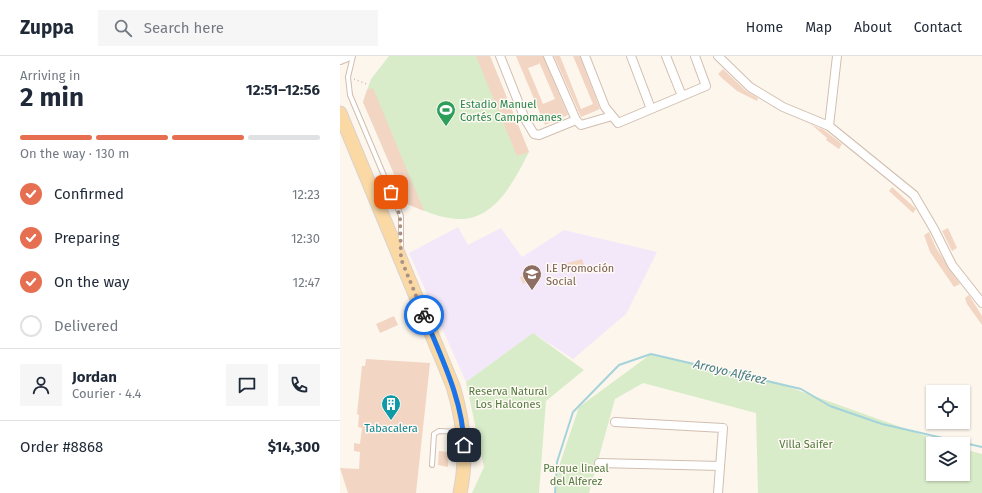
<!DOCTYPE html>
<meta charset="utf-8">
<style>
body{margin:0;font-family:"Fira Sans",sans-serif;background:#f6f6f7;color:#1f2937;height:100vh;display:flex;flex-direction:column;font-size:15px;white-space:nowrap}
*{box-sizing:border-box;margin:0}
p{font-size:13px;color:#747a83}
.icon{flex:none;width:22px;height:22px;fill:none;stroke:currentColor;stroke-width:2;stroke-linecap:round;stroke-linejoin:round}
.map{position:relative;flex:1;overflow:hidden}
.sheet{display:flex;flex-direction:column;background:#fff;width:340px}
.sheet>*{flex:none}
.buttons{position:absolute;left:586px;top:329px;display:grid;gap:8px}
.buttons a{display:grid;place-items:center;width:44px;height:44px;border-radius:0px;background:#fff;box-shadow:0 1px 3px #0004;font-size:20px}
.pin{position:absolute;display:grid;place-items:center;width:34px;height:34px;color:#fff;margin:-17px;border-radius:8px;box-shadow:0 2px 6px #0006}
.courier{position:absolute;display:grid;place-items:center;width:40px;height:40px;margin:-20px;border:3px solid #1a73e8;border-radius:50%;background:#fff;color:#222;box-shadow:0 1px 5px #0007}
.headline em{font-style:normal;font-weight:700}
.headline div{display:flex;flex-direction:column-reverse}
.headline{display:flex;align-items:center;justify-content:space-between;height:68px;padding:0 20px}
h1{font-size:26px;font-weight:700;line-height:30px}
.bar{display:grid;grid-template-columns:repeat(4,1fr);gap:6px 4px;align-content:center;height:48px;padding:0 20px}
.bar i{height:5px;border-radius:3px;background:#e0e1e3}
.bar .active{background:#e76f51}
.bar p{grid-column:span 4}
.line{display:flex;align-items:center;gap:10px;padding:0 20px;border-top:1px solid #e0e1e3}
.line div{flex:1}
.round{display:grid;place-items:center;flex:none;width:42px;height:42px;border-radius:0px;background:#f6f6f7}
ol{padding:0 20px;list-style:none}
li{display:flex;align-items:center;gap:12px;height:44px}
li p{margin-inline-start:auto}
li .icon{padding:4px;border-radius:50%;background:#e76f51;color:#fff;stroke-width:4}
li:last-child{color:#747a83}
li i{width:22px;height:22px;border:2px solid #e0e1e3;border-radius:50%}
header{display:flex;align-items:center;gap:24px;box-sizing:border-box;height:56px;padding:0 20px;background:#fff;border-bottom:1px solid #e0e1e3}
header strong{font-size:19px}
nav{display:flex;gap:22px;margin-inline-start:auto;font-size:14px}
.search{width:280px;height:36px;background:#f6f6f7;display:flex;align-items:center;gap:10px;box-sizing:border-box;padding:0 14px;border-radius:0px;color:#747a83;font-size:15px}
main{display:flex;flex:1;min-height:0}
.map>svg:first-child{display:block}
</style>
<header>
<strong>Zuppa</strong>
<div class="search"><svg class="icon" aria-label="search" viewBox="0 0 24 24"><circle cx="10" cy="10" r="6"/><path d="M15 15l6 6"/></svg>Search here</div>
<nav><a>Home</a><a>Map</a><a>About</a><a>Contact</a></nav>
</header>
<main>
<section class="sheet">
<div class="headline"><div><h1>2 min</h1><p>Arriving in</p></div><em>12:51–12:56</em></div>
<div class="bar"><i class="active"></i><i class="active"></i><i class="active"></i><i></i><p>On the way · 130 m</p></div>
<ol>
<li><svg class="icon" aria-label="check" viewBox="0 0 24 24"><path d="M5 12l5 5 9-10"/></svg>Confirmed<p>12:23</p></li>
<li><svg class="icon" aria-label="check" viewBox="0 0 24 24"><path d="M5 12l5 5 9-10"/></svg>Preparing<p>12:30</p></li>
<li><svg class="icon" aria-label="check" viewBox="0 0 24 24"><path d="M5 12l5 5 9-10"/></svg>On the way<p>12:47</p></li>
<li><i></i>Delivered</li>
</ol>
<div class="line" style="height:72px"><a class="round"><svg class="icon" aria-label="person" viewBox="0 0 24 24"><circle cx="12" cy="8" r="4"/><path d="M4 21q1-7 8-7t8 7"/></svg></a><div><b>Jordan</b><p>Courier · 4.4</p></div><a class="round"><svg class="icon" aria-label="chat" viewBox="0 0 24 24"><path d="M4 5h16v11H9l-5 4z"/></svg></a><a class="round"><svg class="icon" aria-label="phone" viewBox="0 0 24 24"><path d="M5 4h4l2 5-3 2q2 4 5 5l2-3 5 2v4C11 20 4 13 5 4z"/></svg></a></div>
<div class="line" style="height:52px"><div>Order #8868</div><b>$14,300</b></div>
</section>
<div class="map">
<svg width="642" height="437" viewBox="0 0 642 437">
<rect width="100%" height="100%" fill="#fdf6ec"/>
<path fill="#f3e8fa" d="M118,171l10,18 33,-17 21,29 42,-27 93,22 -31,62 -53,45 -40,-26 -67,49 -57,-129z"/>
<path fill="#d8ecc9" d="M49,0h101l39,96c-15,29 -34,69 -72,67 -18,-1 -34,-9 -50,-15l-44,-102 8,-23z
M193,277l51,37 -38,31 -7,92h-67l12,-26 -18,-85z
M311,298l121,27 176,63h-15v30h30v-25l19,5v39h-224l-2,-80 -113,-30 -28,16 -26,94h-34l1,-18 23,-68z"/>
<g fill="none" stroke-linecap="round" stroke-linejoin="round">
<path stroke="#a5d3da" stroke-width="2" d="M215,437l2,-31 16,-50 46,-47 32,-11 150,35 29,17 52,18 100,23"/>
</g>
<path fill="#f3d5c3" fill-rule="evenodd" d="M136,0h14l39,96 -12,4z
M176,0h27l25,59 -23,10zM199,6l16,37 -12,5 -15,-36 11,-4z
M214,0h6l21,53 12,-5 -20,-48h7l20,53 -19,8z
M383,13l23,22 12,7 -1,3 -20,-10 -14,-12 -5,-5z
M33,32l51,123 -17,-7 -44,-102 4,-12z
M467,67l12,5 -1,2 2,-2 4,2 18,14 -3,5 -13,-9 1,-2 -14,-12z
M552,131l24,22 -3,4 -24,-22z
M608,172l9,20 -5,3 -10,-20z
M589,176l7,16 24,36 -6,3 -24,-35 -6,-17z
M242,203l2,6 -17,6 -3,-7z
M195,215l3,8 -15,5 -3,-7z
M629,239l13,21v9l-15,-21 -2,-6z
M54,260l4,9 -18,8 -4,-9z
M26,303l64,4 -14,130h-68l-8,-25 19,1 1,-17 -6,-1v-8l6,1 2,-16 -4,-1 1,-12 -2,-1 5,-48h3z
M99,395l10,1 -1,15 -10,-2z"/>
<g fill="none" stroke-linecap="round" stroke-linejoin="round">
<defs>
<path id="lane" d="M13,0l-5,21 2,18 51,121v35
M92,409l2,-31 5,-3 23,1"/>
<path id="street" d="M160,0l25,63 9,15 5,1 37,-15 5,5 31,-9
M208,0l28,64
M245,0l20,51 13,16 88,-37 -11,-30
M291,0l20,53
M326,0l16,40
M378,0l32,31 33,20 46,19 85,69 20,34 18,36 30,38
M0,4l10,-4
M489,70l8,-70
M275,366l108,6 -5,65
M259,407l121,3"/>
<path id="primary" d="M0,57l113,273c11,36 15,70 7,107"/>
</defs>
<use href="#lane" stroke="#d1beb0" stroke-width="6"/>
<use href="#street" stroke="#d1beb0" stroke-width="10"/>
<use href="#primary" stroke="#dad1cd" stroke-width="15"/>
<path stroke="#d9b8a5" stroke-width="1.5" stroke-dasharray="1 3" stroke-linecap="butt" d="M14,23l15,6"/>
<use href="#lane" stroke="#fff" stroke-width="4"/>
<use href="#street" stroke="#fff" stroke-width="8"/>
<use href="#primary" stroke="#fbd9a5" stroke-width="13"/>
</g>
<g fill="none" stroke-linecap="round" stroke-linejoin="round">
<path stroke="#a89285" stroke-width="4" stroke-dasharray="0 7.2" d="M51,136l9,24 1,43 23,56"/>
<path stroke="#1a73e8" stroke-width="5" d="M84,259c17,42 39,85 40,130"/>
</g>
<defs>
<symbol id="stadium-pin" viewBox="-11 -11 22 30"><path d="M0 17L-7.5 6A9.5 9.5 0 1 1 7.5 6Z" fill="#2e9e5b" stroke="#fffaf3"/><path d="M0-5a6.5 5 0 1 0 0 10a6.5 5 0 1 0 0-10ZM-3.5-1.8h7v3.6h-7Z" fill="#fff"/></symbol>
<symbol id="school-pin" viewBox="-11 -11 22 30"><path d="M0 17L-7.5 6A9.5 9.5 0 1 1 7.5 6Z" fill="#8d6e63" stroke="#fffaf3"/><path d="M0-5L7-2L0 1L-7-2ZM-4 1L0 2.5L4 1V4Q0 6-4 4Z" fill="#fff"/></symbol>
<symbol id="building-pin" viewBox="-11 -11 22 30"><path d="M0 17L-7.5 6A9.5 9.5 0 1 1 7.5 6Z" fill="#0f9aa8" stroke="#fffaf3"/><path d="M-4-6H4V6H1V3H-1V6H-4ZM-2.5-4.3h1.7v1.8h-1.7ZM.8-4.3h1.7v1.8H.8ZM-2.5-1h1.7V.8h-1.7ZM.8-1h1.7V.8H.8Z" fill="#fff"/></symbol>
</defs>
<g fill-rule="evenodd">
<use href="#stadium-pin" x="95" y="43" width="22" height="30"/>
<use href="#school-pin" x="181" y="207" width="22" height="30"/>
<use href="#building-pin" x="40" y="337" width="22" height="30"/>
</g>
<g text-anchor="middle" dominant-baseline="central" stroke-width="3" stroke-linejoin="round" paint-order="stroke">
<g font-size="11" fill="#27864d" stroke="#fffaf3" text-anchor="start">
<text x="120" y="48">Estadio Manuel<tspan x="120" dy="13">Cortés Campomanes</tspan></text>
</g>
<g font-size="11" fill="#785e54" stroke="#fffaf3" text-anchor="start">
<text x="206" y="212">I.E Promoción<tspan x="206" dy="13">Social</tspan></text>
</g>
<g font-size="11" fill="#537a41" stroke="#fffaf3">
<text x="168" y="335">Reserva Natural<tspan x="168" dy="13">Los Halcones</tspan></text>
<text x="466" y="388">Villa Saifer</text>
<text x="236" y="412">Parque lineal<tspan x="236" dy="13">del Alferez</tspan></text>
</g>
<g font-size="11" fill="#0d838f" stroke="#fffaf3">
<text x="51" y="372">Tabacalera</text>
</g>
<g font-size="12" font-style="italic" fill="#437c86" stroke="#fffaf3">
<text transform="translate(390 316) rotate(13)">Arroyo Alférez</text>
</g>
</g>
</svg>
<div class="buttons">
<a><svg class="icon" aria-label="locate" viewBox="0 0 24 24"><circle cx="12" cy="12" r="6"/><path d="M12 2v4M12 18v4M2 12h4M18 12h4"/></svg></a>
<a><svg class="icon" aria-label="layers" viewBox="0 0 24 24"><path d="M12 4l9 5-9 5-9-5zM3 14l9 5 9-5"/></svg></a>
</div>
<div class="pin" style="left:51px;top:136px;background:#ea580c"><svg class="icon" aria-label="bag" viewBox="0 0 24 24"><path d="M5 8h14l-1 12H6zM9 8a3 3 0 0 1 6 0"/></svg></div>
<div class="pin" style="left:124px;top:389px;background:#1f2937"><svg class="icon" aria-label="home" viewBox="0 0 24 24"><path d="M3 11l9-7 9 7M6 9v11h12V9"/></svg></div>
<div class="courier" style="left:84px;top:259px"><svg class="icon" aria-label="bike" viewBox="0 0 24 24"><circle cx="6" cy="16" r="4"/><circle cx="18" cy="16" r="4"/><path d="M6 16l4-8h5l3 8M10 8l3 8H6M13 5h3"/></svg></div>
</div>
</main>
